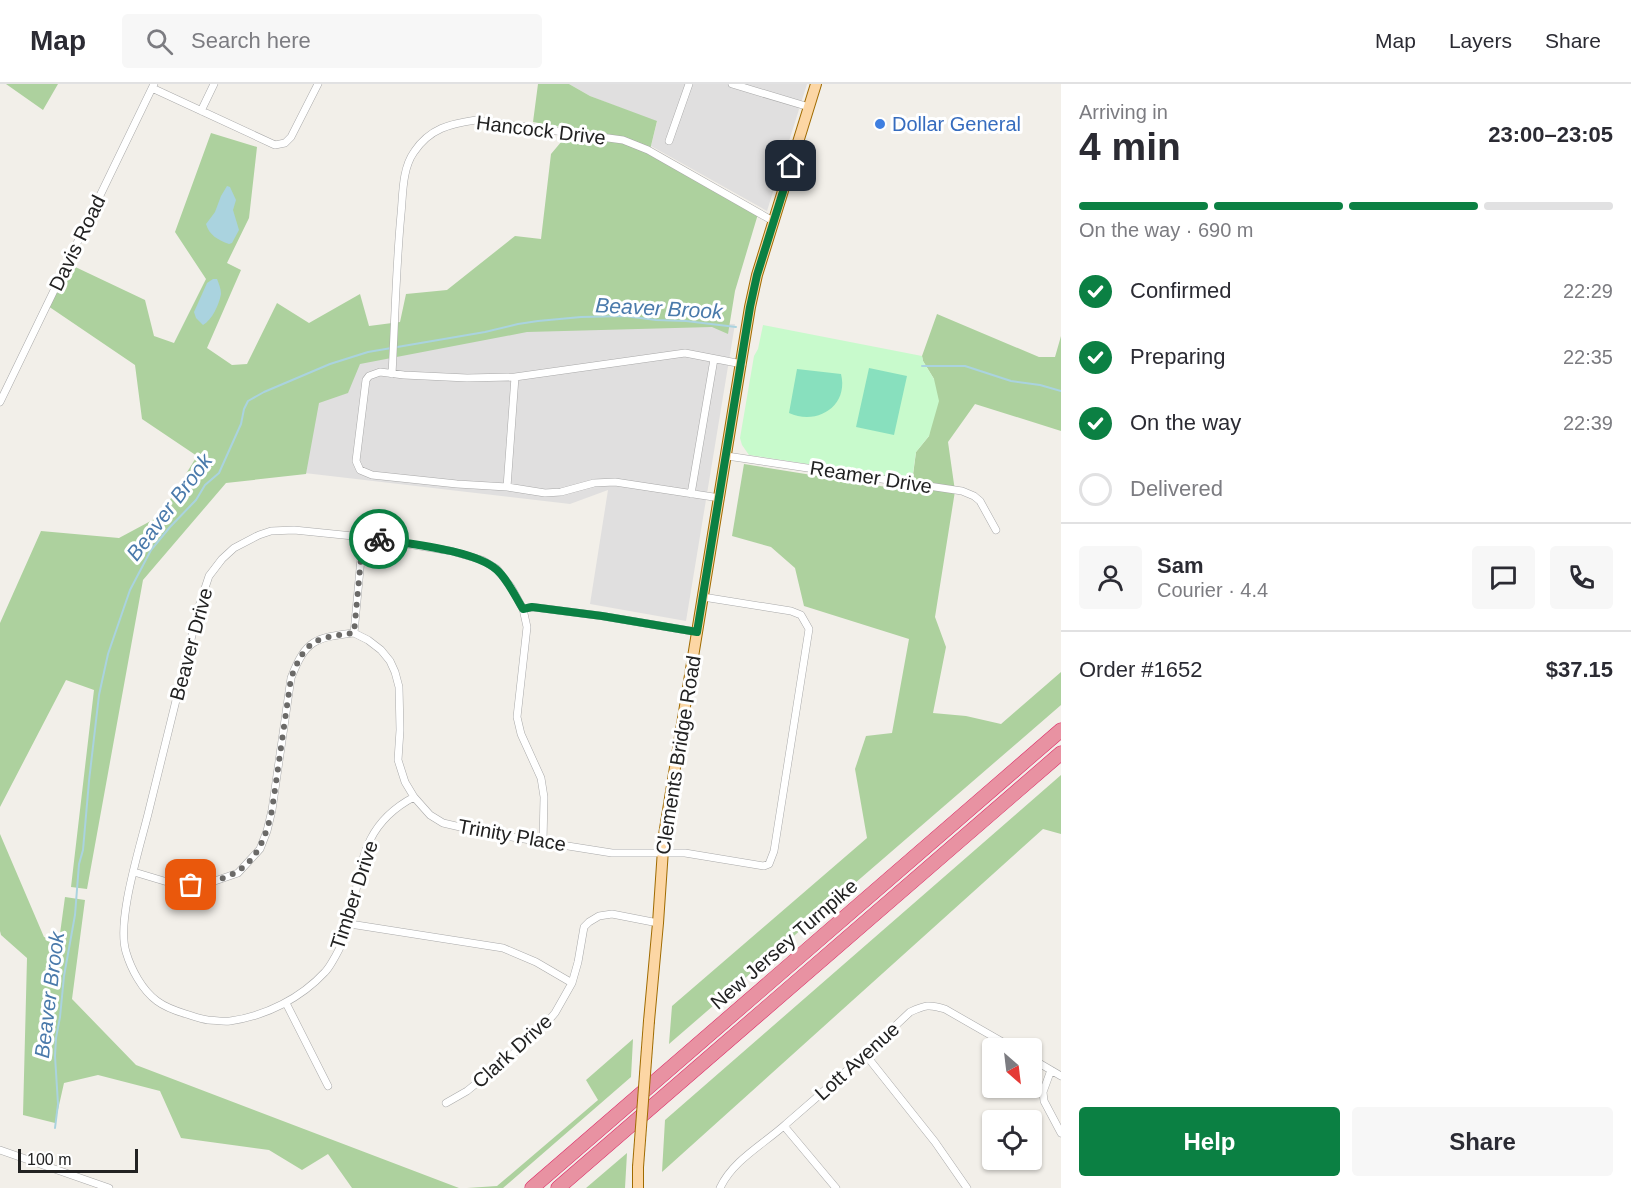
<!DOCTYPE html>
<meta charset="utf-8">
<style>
body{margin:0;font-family:Helvetica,sans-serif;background:#f7f7f7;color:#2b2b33;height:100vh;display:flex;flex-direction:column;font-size:22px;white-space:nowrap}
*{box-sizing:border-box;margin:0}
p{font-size:20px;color:#7c7c81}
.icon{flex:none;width:33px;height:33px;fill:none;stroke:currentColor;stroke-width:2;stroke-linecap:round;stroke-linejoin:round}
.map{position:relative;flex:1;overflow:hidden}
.drawer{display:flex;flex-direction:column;background:#fff;width:570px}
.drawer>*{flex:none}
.needle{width:39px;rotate:152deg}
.tools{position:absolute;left:982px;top:954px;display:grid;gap:12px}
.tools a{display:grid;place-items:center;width:60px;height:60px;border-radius:6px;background:#fff;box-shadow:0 2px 4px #0004;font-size:30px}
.scale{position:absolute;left:18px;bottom:15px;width:120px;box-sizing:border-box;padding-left:6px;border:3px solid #222;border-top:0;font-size:16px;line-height:21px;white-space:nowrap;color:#222;-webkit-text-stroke:4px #fff;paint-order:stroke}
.pin{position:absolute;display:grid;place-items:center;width:51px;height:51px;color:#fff;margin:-26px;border-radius:12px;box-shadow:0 3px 9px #0006}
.courier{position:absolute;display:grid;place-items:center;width:60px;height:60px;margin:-30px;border:4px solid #0b8043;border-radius:50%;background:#fff;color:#222;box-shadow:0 2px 8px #0007}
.head em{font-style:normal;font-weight:800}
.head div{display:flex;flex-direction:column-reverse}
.head{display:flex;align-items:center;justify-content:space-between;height:102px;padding:0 18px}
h1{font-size:39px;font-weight:800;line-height:45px}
.bar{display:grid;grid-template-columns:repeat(4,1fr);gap:9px 6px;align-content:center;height:72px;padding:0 18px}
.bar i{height:8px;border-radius:4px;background:#e1e1e2}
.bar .current{background:#0b8043}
.bar p{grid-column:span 4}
.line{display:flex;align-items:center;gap:15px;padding:0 18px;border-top:2px solid #e1e1e2}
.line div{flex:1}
.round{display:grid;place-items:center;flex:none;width:63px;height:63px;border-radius:6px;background:#f7f7f7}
ol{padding:0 18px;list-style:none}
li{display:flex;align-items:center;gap:18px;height:66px}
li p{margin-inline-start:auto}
li .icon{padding:6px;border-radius:50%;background:#0b8043;color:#fff;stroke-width:4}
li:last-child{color:#7c7c81}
li i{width:33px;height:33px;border:3px solid #e1e1e2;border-radius:50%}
.primary-button{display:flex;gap:12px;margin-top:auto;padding:12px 18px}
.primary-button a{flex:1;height:69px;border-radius:6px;background:#0b8043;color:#fff;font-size:24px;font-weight:800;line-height:69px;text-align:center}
.primary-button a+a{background:#f7f7f7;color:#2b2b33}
header{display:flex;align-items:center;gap:36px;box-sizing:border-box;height:84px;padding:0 30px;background:#fff;border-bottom:2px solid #e1e1e2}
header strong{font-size:28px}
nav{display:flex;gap:33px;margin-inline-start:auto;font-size:21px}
.search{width:420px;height:54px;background:#f7f7f7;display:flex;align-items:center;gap:15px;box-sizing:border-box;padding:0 21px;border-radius:6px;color:#7c7c81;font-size:22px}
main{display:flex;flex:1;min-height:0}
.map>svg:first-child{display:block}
</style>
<header>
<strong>Map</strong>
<div class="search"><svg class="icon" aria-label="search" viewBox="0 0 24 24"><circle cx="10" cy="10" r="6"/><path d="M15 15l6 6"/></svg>Search here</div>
<nav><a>Map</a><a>Layers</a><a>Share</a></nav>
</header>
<main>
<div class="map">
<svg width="1061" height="1104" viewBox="0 0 1061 1104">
<rect width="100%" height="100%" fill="#f2efe9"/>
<path fill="#e0dfdf" d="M569,0h238l-40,127 -116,-65 6,-24 -67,-26z
M574,237l161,3 -49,297 -96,-17 18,-114 -38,14 -274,-32 6,-75 51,-39z"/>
<path fill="#add19e" d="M6,0h52l-15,26z
M538,0h31l21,12 67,25 -8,33 109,60 -23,77 -7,43 -16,-7 -185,5 -167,32 -12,29 -29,10 -13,71 -80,9 -83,97 -56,309 -16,-2 23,-197 -28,-10 -66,127v-184l41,-92 78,7 41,-22 37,-60 -55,-37 -7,-54 -87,-59 21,-42 76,36 9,36 20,7 32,-64 -31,-47 36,-99 46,14 -8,71 -22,45 14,7 -34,78 25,17 15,-1 30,-61 32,20 51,-29 9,32 31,-4 6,-28 41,-4 68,-54 26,3 10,-85 21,-25 -39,-7z
M937,230l102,43h16l6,-21v95l-86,-27 -27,38 7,49 -20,126 11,30 -13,66 33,3 35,8 60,-52v33l-392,339 3,-38 195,-168 -12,-69 11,-33 26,-3 17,-94 -105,-33 -9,-38 -24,-21 -39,-11 12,-72 167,27 5,-39 13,-16 5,-57 -11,-18 -1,-5z
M1061,691v59l-18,-5 -381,343 3,-52z
M0,750l44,103 15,4 6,-44 20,3 -13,99 64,66 323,123h-107l-24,-34 -26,16 -33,-20 -88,-12 -21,-47 -62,-16 -34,8 -9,40 -32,-8 4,-157 -26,-23 -1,-4z
M633,955l-2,38 -128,111h-36l30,-2 101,-86 -12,-20z
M627,1069l-2,35h-39z"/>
<path fill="#c8facc" d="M763,241l159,31 1,5 11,18 5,22 -10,35 -13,16 -4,28 -163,-25 -7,-10 -2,-7 14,-82 4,-7z"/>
<path fill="#88e0be" d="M869,284l38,8 -13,59 -38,-8z
M797,285l44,5c8,32 -24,52 -52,39z"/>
<path fill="#aad3df" d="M227,102l3,1 6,13 -3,10 6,20 -7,13 -3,1c-11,-4 -20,-9 -23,-20l9,-12 6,-16z
M213,195h4c2,5 4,10 4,15 -2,11 -9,26 -18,31l-7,-7 -2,-6 13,-29z"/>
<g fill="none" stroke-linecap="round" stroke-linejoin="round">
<path stroke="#aad3df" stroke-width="2" d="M922,282h43l46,15 29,4 21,6
M55,1044l3,-24 -3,-48 1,-18 4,-21 4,-41 11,-61 4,-51 4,-14 6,-69 10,-86 9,-41 22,-64 21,-40 19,-23 26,-27 9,-15 14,-12 22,-49 3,-15 4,-8 16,-9 66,-28 38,-12 117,-20 33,-8 20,-3 43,-4 44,-1 31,4 30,1 50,6"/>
<defs>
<path id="street" d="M732,0l77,23
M152,4l123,57 10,-2 6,-6 27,-53
M201,27l13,-27
M669,57l20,-57
M392,290c3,-54 4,-107 9,-160 2,-20 1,-45 13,-62 16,-24 36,-28 62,-32l147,20 25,10 125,71
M515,293l-48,1 -63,-3 -24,-3 -11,4 -3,4 -10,81 4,9 12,5 85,9 50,3 38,6 16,-1 33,-9 21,-1 105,16
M0,318l154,-318
M727,372l235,35 12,5 6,5 16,29
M507,403l8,-110 170,-24 57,11
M691,410l23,-135
M523,525l9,-2 70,9 95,16
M354,549l14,7 13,10 9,11 5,11 4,15 1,43 -2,30 7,22 9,15 16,18 13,8 43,10 126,20h73l79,13 5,-2 5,-13 35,-222 -8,-14 -10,-4 -88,-14
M354,549l9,-96
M414,713c-72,38 -45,101 -79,160 -3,5 -6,11 -10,15 -24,26 -59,44 -95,49 -7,1 -15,-1 -22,-1 -8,-1 -15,-4 -22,-6 -10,-3 -21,-7 -29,-13 -15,-11 -26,-32 -31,-49 -10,-32 15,-108 23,-142 17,-69 34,-138 51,-207l9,-27 13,-17 12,-11 25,-13 12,-4 23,-1 69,7 88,14 31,9 15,9 14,18 12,22 4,18 -10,90 4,17 20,44 3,19 -1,45
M134,788l40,12 17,1 18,-2 29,-10 22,-24 7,-18 5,-21 19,-132c15,-39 24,-40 63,-45
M350,840l153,24 33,14 36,21
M286,919l42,83
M865,970l70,88 32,46
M1032,975l29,17
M1051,986l-8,22 1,9 17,32
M446,1019l21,-12 68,-55 20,-23 17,-30 6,-21 6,-35 5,-5 10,-6 13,-2 46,9
M784,1042l52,62
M0,1066l109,38
M720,1104c13,-28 44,-44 66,-64 42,-36 84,-74 124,-112 15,-7 19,-8 35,-3l68,39"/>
<path id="primary" d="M649,937l9,-98 6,-88 86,-528 7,-32 59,-191
M638,1104v-21"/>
<path id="highway" d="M532,1104l529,-458
M558,1104l503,-435"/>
</defs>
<use href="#street" stroke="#a9a9a9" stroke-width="8"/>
<use href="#primary" stroke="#a06b00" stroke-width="12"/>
<use href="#highway" stroke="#dc2a67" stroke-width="15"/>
<use href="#street" stroke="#fff" stroke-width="7"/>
<use href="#primary" stroke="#fcd6a4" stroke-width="10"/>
<use href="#highway" stroke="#e892a2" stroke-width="14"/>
<defs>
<path id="primary-bridge" d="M638,1083l11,-146"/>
</defs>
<use href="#primary-bridge" stroke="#a06b00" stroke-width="12" stroke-linecap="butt"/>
<use href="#primary-bridge" stroke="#fcd6a4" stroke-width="10"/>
</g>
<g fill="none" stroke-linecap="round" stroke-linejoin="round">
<path stroke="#6b6a68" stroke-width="6" stroke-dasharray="0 10.8" d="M191,801c52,-6 70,-25 81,-75l19,-132c15,-39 24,-40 63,-45l9,-96 16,2"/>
<path stroke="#0b8043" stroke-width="8" d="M379,455c30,5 96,11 118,31 11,10 18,26 26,39l9,-2 70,9 95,16 53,-325 7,-32 34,-109"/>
</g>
<circle fill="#3f7fe0" stroke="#fff" stroke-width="2" cx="880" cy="40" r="6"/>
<g text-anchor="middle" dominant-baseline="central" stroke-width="6" stroke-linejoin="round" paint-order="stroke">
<g font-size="20" fill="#366cbe" stroke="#fff" text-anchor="start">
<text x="892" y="40">Dollar General</text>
</g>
<g font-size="20" fill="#222" stroke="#fff">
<text transform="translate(541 46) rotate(7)">Hancock Drive</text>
<text transform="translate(77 159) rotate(-64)">Davis Road</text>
<text transform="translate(871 393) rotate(9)">Reamer Drive</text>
<text transform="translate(191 560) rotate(-75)">Beaver Drive</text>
<text transform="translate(678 671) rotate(-81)">Clements Bridge Road</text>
<text transform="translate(512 751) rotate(10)">Trinity Place</text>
<text transform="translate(354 811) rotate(-72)">Timber Drive</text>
<text transform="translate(784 860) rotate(-41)">New Jersey Turnpike</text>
<text transform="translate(512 967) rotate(-42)">Clark Drive</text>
<text transform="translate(857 977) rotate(-42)">Lott Avenue</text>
</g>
<g font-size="21" font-style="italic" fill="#4a7aab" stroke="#fff">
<text transform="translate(659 224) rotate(3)">Beaver Brook</text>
<text transform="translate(169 423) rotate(-53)">Beaver Brook</text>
<text transform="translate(49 911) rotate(-83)">Beaver Brook</text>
</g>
</g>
</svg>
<div class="tools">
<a><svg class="needle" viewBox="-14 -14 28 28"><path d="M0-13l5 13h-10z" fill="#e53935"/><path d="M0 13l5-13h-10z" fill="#7c7c81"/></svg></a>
<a><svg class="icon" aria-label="locate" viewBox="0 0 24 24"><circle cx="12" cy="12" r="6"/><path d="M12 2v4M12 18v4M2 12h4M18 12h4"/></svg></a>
</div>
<div class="scale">100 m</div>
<div class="pin" style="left:191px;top:801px;background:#ea580c"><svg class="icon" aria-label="bag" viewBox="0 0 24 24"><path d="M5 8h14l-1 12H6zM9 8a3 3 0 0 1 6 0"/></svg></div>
<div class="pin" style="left:791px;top:82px;background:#1f2937"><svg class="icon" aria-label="home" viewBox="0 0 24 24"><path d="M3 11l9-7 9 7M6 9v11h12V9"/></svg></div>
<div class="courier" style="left:379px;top:455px"><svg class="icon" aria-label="bike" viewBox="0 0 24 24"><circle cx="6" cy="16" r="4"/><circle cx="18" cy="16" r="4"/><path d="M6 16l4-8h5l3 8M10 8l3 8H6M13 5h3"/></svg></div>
</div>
<section class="drawer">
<div class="head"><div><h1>4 min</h1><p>Arriving in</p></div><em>23:00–23:05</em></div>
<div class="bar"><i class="current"></i><i class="current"></i><i class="current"></i><i></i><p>On the way · 690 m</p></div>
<ol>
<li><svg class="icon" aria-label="check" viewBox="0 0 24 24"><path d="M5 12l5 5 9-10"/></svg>Confirmed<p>22:29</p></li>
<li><svg class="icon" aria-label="check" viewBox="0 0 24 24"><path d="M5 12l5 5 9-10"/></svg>Preparing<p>22:35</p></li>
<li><svg class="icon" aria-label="check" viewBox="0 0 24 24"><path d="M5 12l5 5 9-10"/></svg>On the way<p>22:39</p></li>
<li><i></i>Delivered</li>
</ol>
<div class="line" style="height:108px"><a class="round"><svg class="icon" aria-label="person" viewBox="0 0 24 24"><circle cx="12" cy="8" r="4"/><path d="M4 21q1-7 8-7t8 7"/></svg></a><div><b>Sam</b><p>Courier · 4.4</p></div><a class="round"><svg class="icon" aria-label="chat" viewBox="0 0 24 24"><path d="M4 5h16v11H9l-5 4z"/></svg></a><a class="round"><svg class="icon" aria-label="phone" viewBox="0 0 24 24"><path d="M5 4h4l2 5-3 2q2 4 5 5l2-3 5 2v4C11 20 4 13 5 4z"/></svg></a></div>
<div class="line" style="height:78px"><div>Order #1652</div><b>$37.15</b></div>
<div class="primary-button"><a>Help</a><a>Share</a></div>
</section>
</main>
